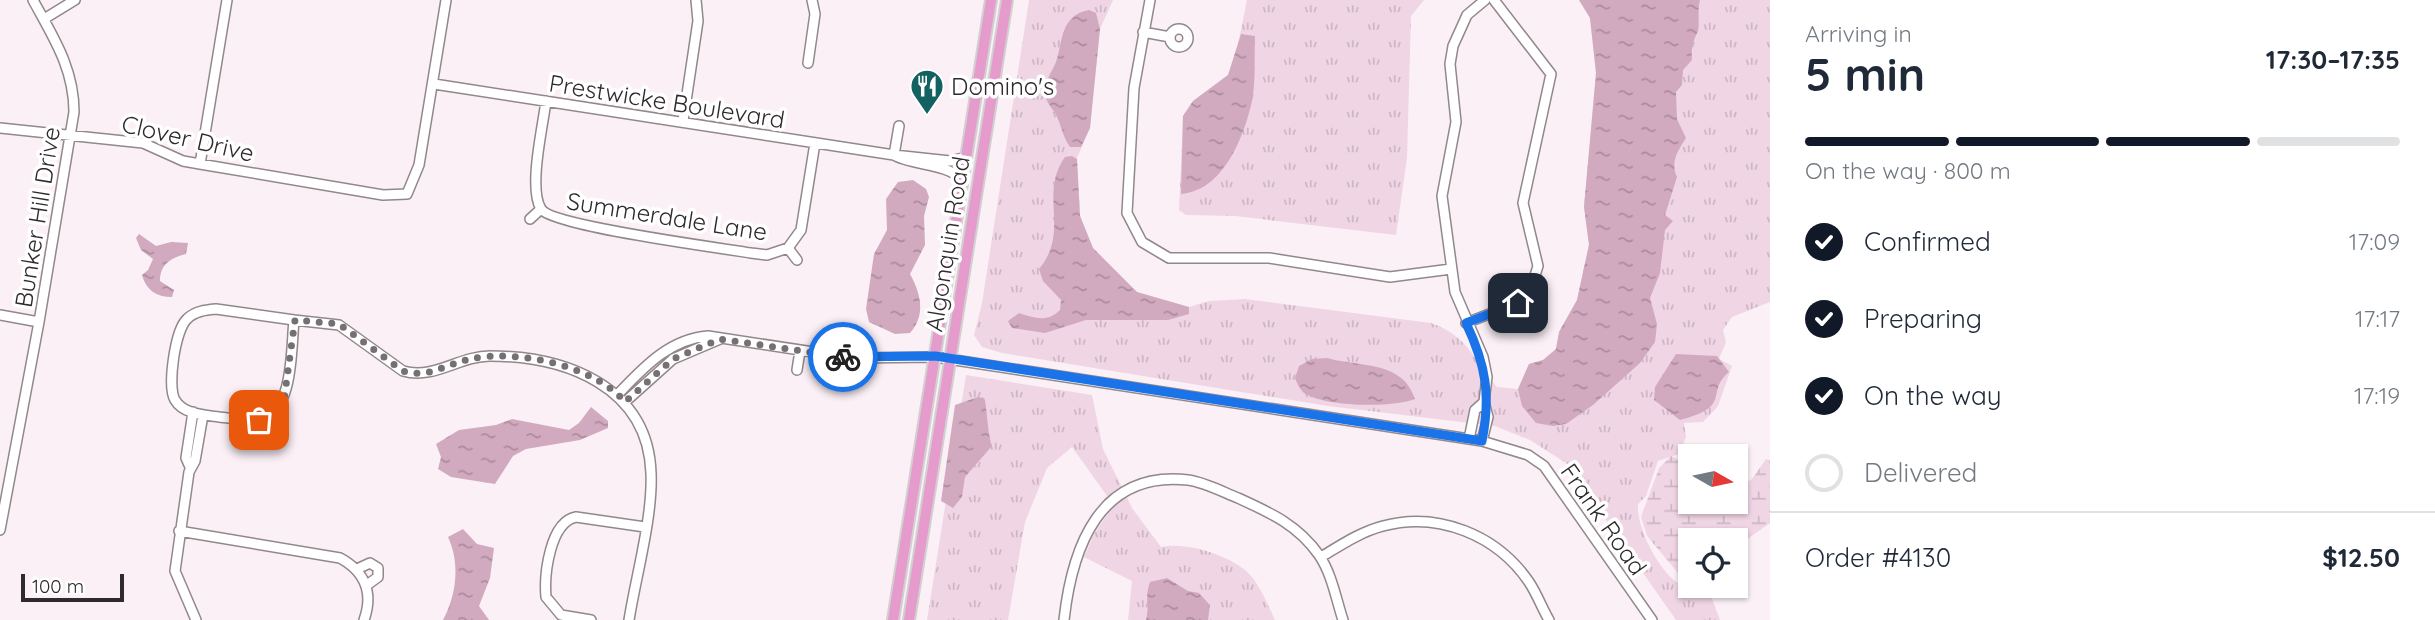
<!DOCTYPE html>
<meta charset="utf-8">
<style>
body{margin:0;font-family:Quicksand,sans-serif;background:#f2f2f3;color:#1f2937;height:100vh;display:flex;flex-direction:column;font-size:26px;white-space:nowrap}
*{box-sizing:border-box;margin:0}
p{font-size:23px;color:#747a83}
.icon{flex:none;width:38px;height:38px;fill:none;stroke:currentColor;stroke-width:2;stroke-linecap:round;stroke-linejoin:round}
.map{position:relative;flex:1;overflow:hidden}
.panel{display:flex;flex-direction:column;background:#fff;width:665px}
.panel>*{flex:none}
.needle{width:46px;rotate:99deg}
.buttons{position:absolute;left:1678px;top:444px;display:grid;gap:14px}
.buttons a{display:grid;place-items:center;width:70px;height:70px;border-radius:0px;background:#fff;box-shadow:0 2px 5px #0004;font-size:35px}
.scale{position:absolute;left:21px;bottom:18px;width:103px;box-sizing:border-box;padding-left:7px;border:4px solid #2f2b2d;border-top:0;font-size:19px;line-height:24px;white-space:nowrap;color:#2f2b2d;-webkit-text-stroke:5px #fff;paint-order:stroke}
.pin{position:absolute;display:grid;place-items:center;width:60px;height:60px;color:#fff;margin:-30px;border-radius:14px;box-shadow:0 4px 10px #0006}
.courier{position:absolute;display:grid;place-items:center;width:70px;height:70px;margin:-35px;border:5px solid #1a73e8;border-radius:50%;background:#fff;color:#222;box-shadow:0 2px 9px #0007}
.overview em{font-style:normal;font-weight:700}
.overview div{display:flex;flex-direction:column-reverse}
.overview{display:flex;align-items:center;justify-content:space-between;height:119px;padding:0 35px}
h1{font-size:46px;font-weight:700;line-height:52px}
.bar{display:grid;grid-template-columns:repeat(4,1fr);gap:10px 7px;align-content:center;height:84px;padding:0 35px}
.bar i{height:9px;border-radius:5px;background:#e0e1e3}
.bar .active{background:#111827}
.bar p{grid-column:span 4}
.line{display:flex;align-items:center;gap:18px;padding:0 35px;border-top:2px solid #e0e1e3}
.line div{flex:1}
ol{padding:0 35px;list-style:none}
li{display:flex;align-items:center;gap:21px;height:77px}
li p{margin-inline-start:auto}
li .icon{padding:7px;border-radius:50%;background:#111827;color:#fff;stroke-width:4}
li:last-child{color:#747a83}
li i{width:38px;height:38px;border:4px solid #e0e1e3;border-radius:50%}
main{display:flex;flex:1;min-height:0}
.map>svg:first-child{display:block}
</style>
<main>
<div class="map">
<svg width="1770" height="620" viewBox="0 0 1770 620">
<defs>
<pattern id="grass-tufts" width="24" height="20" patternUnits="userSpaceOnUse" patternTransform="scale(1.75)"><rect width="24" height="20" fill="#f0d5e4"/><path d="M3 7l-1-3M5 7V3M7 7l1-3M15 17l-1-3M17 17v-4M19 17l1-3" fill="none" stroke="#ceb7c4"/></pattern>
<pattern id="wetland-marsh" width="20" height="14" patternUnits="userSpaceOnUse" patternTransform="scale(1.75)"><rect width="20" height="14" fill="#f0d5e4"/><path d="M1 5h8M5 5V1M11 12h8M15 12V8" fill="none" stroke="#ceb7c4"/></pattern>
<pattern id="water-ripples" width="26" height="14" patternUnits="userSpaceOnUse" patternTransform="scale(1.75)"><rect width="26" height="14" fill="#d2aac0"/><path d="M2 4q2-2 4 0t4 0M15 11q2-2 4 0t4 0" fill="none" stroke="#ab8b9c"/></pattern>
</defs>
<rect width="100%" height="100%" fill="#fbf0f6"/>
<path fill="url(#grass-tufts)" d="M1029,0h84l-13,29 -10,99 -13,30 3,58 13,32 26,28 18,16 52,15 20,-6 36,-2 186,24c40,15 40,35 66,64l21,2 11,-25 14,-4 13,-11 3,-17 18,-32 12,-56 -5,-37 12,-134 -6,-55 -11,-18h191v302l-38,15 -9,13 3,12 -7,17 13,7 -14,40 -15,16 -19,1 2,14 -7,17 -21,7 -12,35 -8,8c-2,24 24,76 48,83 6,2 16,1 22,1l12,32h-44l-110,-157 -36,-23 -35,-14 -167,-20 -326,-53 -20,-6 -8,-12 8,-32z
M1247,0h177l-13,16 -4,142 -11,77 -161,-19 -49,-1 -7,-5 4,-94 10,-15 35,-26 7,-16z
M966,375l126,20 11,54 29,59 29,39c26,-6 79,10 94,34 8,12 14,26 20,39h-147l4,-39 -48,-24 10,-23 15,-22 -8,-9 6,-7 -35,-49 -25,21 -22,54 -17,98h-81z"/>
<path fill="url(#wetland-marsh)" d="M1671,456l19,10v36h46v-13l16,-10 14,-20 4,1v63l-34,24v-6h-46v38l-6,1 -37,-44 -6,-19 18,-49z"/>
<path fill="url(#water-ripples)" d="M1579,0h121c-3,10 0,24 -2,31 -5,10 -7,17 -6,29l-9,10 -1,15 -6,7 1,27 9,19c-8,13 -16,23 -9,39l-12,38 8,6 -8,9 -5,43 -10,25 7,26 -2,18 -15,21 -47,42 -27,19 -13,2 -17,-3 -14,-17 -4,-17 11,-25 14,-4 13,-11 3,-17 18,-32 12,-55 -5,-38 12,-134 -6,-55z
M1089,10l7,3 4,16 -10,99 -9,19h-11c-7,-10 -8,-19 -13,-30 -4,-9 -11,-13 -12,-24 -1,-12 7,-21 11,-31 7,-20 4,-47 33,-52z
M1241,34l14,2c-1,21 1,45 -3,65 -8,36 -29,90 -71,93l2,-78 10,-15 35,-26z
M1072,156l5,3 3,57 13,32 44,44 52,15v7l-21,6h-82l-41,13 -33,-5 -4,-7 11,-8c15,5 28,10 41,-3l1,-10 -18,-19 -4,-12c32,-39 -1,-74 26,-112z
M913,180l13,9 3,8 -5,19 1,29 -15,29c11,20 16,41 0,59l-15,1 -26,-12 -3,-13 8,-55 13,-24 -1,-31 12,-17z
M139,234l17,12 15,-4 17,1 -2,11c-15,4 -26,10 -26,27l14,9 -2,7c-16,0 -26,-7 -30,-22l6,-5 5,-11 -12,-9 -5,-12z
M1676,354l41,2 12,16c-25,21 5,34 -49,48l-26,-20 1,-13z
M1327,358c31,9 76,2 88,41 -22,9 -91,8 -111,-6 -4,-3 -7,-10 -9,-15l4,-12 13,-7z
M978,397l6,1c3,4 3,35 8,48l-27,31 -3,20 -9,11 -12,-7 14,-96z
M591,407l17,14v7l-28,12 -54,9 -13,7 -18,28 -44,-7 -13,-8 3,-12 -5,-13 23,-14 37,-5 16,-6 57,11 10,-7z
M463,529l14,15 17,4 -4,30 -11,28 10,14h-46c14,-26 17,-57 5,-83z
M1167,578l21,13 11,2 11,12 -2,15h-62c4,-16 -2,-20 4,-38z"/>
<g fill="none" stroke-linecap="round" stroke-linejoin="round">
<defs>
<path id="minor" d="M1150,0l-16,88 -7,125 15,29 27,16h100l121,19 61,-8
M44,19l31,-19
M1170 38a9 9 0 1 1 18 0a9 9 0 1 1-18 0Z
M1143,32l27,5
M808,63l7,-49 -3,-14
M434,84l460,71 56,6 17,-4
M546,101c-3,25 -18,87 -5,108 11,17 180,39 210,44l16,2 21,-7 9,12
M683,121l15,-100 -2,-21
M0,128l143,15 40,18 17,3 183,31 24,-1 12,-29 27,-165
M894,155c17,11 65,9 68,29
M894,155l5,-29
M200,164l27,-164
M530,219l11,-10
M788,248l13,-18 14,-87
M216,309l78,11c-3,28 0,91 -33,99 -13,3 -29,-1 -42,-2 -15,-2 -36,-3 -44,-17 -8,-13 0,-70 12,-81 8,-8 19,-9 29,-10z
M0,315l39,7
M294,320l45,5 64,46c31,9 56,-15 87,-15 75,0 158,30 161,117 2,43 -15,103 -22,147
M1466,323l52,-20 13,-15 7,-22 -15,-63 28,-129 -57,-74
M797,370l3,-19
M618,394c25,-26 51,-55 90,-58l145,22 82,-1 547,84 46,14 16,11 108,154
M625,402l48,-43 47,-20
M1469,439l6,-29 9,-8
M1482,441l6,-24 -4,-15 3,-25 -4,-20 -28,-65 -13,-96 14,-74 -6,-58 3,-18 14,-31 18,-15
M190,467l-4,-9 7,-46
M0,530l39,-208 35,-210c0,-44 -21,-75 -41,-112
M179,531l161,27c24,13 34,34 24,62
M1321,557c20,-12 39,-25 62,-31 55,-15 114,9 146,56 8,12 13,26 20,38
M357,569l13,-6 8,5v9l-11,8
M196,620l-21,-49 14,-99 6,-11 8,-46
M591,620l-30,-5 -15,-18c-2,-23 4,-75 30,-80l69,10
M1064,620c8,-72 35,-150 124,-140 16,2 35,12 50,18 33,15 60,27 81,57 13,19 17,44 24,65"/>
<path id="major" d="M893,620l98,-620
M909,620l98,-620"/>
</defs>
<use href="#minor" stroke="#91878c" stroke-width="12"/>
<use href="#major" stroke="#d1d0d1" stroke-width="14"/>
<use href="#minor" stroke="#fff" stroke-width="9"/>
<use href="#major" stroke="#e59bcb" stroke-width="10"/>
</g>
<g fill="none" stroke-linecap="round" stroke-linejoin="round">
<path stroke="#767073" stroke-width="7" stroke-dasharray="0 12.6" d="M259,420l20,-10 5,-10 11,-80 44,4 64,47c25,8 43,-7 67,-12 45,-10 124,6 155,43l48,-43 47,-20 123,18"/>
<path stroke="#1a73e8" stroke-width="9" d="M843,357l92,-1 547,85c9,-45 4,-76 -16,-118l52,-20"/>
</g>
<defs>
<symbol id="restaurant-pin" viewBox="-11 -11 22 30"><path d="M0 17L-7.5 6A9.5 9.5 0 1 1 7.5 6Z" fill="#126261" stroke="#fff"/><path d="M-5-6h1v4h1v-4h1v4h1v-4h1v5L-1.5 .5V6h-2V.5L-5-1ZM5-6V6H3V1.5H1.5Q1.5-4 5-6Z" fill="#fff"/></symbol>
</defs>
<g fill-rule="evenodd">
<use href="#restaurant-pin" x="908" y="67" width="38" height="52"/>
</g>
<g text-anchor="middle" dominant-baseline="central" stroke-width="7" stroke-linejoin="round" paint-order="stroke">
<g font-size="24" fill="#2f2b2d" stroke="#fff" text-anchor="start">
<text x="951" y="86">Domino's</text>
</g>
<g font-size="24" fill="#2f2b2d" stroke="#fff">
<text transform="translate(667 101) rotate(9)">Prestwicke Boulevard</text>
<text transform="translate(188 138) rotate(13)">Clover Drive</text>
<text transform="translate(667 216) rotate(9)">Summerdale Lane</text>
<text transform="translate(37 217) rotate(-81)">Bunker Hill Drive</text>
<text transform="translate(947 244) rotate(-81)">Algonquin Road</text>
<text transform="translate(1604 519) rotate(55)">Frank Road</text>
</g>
</g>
</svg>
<div class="buttons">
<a><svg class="needle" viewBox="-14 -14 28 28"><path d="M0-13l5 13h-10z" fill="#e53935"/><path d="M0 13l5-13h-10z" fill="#747a83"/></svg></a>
<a><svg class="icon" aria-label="locate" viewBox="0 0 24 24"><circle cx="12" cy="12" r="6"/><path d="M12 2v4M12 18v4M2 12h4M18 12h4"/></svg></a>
</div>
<div class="scale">100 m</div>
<div class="pin" style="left:259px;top:420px;background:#ea580c"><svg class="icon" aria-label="bag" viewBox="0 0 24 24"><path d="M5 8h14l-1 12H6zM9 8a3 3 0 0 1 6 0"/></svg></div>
<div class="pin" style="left:1518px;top:303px;background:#1f2937"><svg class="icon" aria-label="home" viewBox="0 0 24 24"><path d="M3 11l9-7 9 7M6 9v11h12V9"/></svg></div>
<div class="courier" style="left:843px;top:357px"><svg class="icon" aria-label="bike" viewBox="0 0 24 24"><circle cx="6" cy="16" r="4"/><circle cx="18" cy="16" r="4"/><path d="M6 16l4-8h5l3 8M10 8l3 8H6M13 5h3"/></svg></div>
</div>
<section class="panel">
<div class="overview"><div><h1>5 min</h1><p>Arriving in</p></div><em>17:30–17:35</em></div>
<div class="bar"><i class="active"></i><i class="active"></i><i class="active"></i><i></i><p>On the way · 800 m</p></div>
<ol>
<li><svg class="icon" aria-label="check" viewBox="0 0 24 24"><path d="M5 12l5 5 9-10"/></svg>Confirmed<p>17:09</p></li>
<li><svg class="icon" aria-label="check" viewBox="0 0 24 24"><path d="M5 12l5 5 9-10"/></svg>Preparing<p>17:17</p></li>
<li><svg class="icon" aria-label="check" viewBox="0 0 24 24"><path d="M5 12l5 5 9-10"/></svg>On the way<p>17:19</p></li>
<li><i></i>Delivered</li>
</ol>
<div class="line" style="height:91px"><div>Order #4130</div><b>$12.50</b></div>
</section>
</main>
